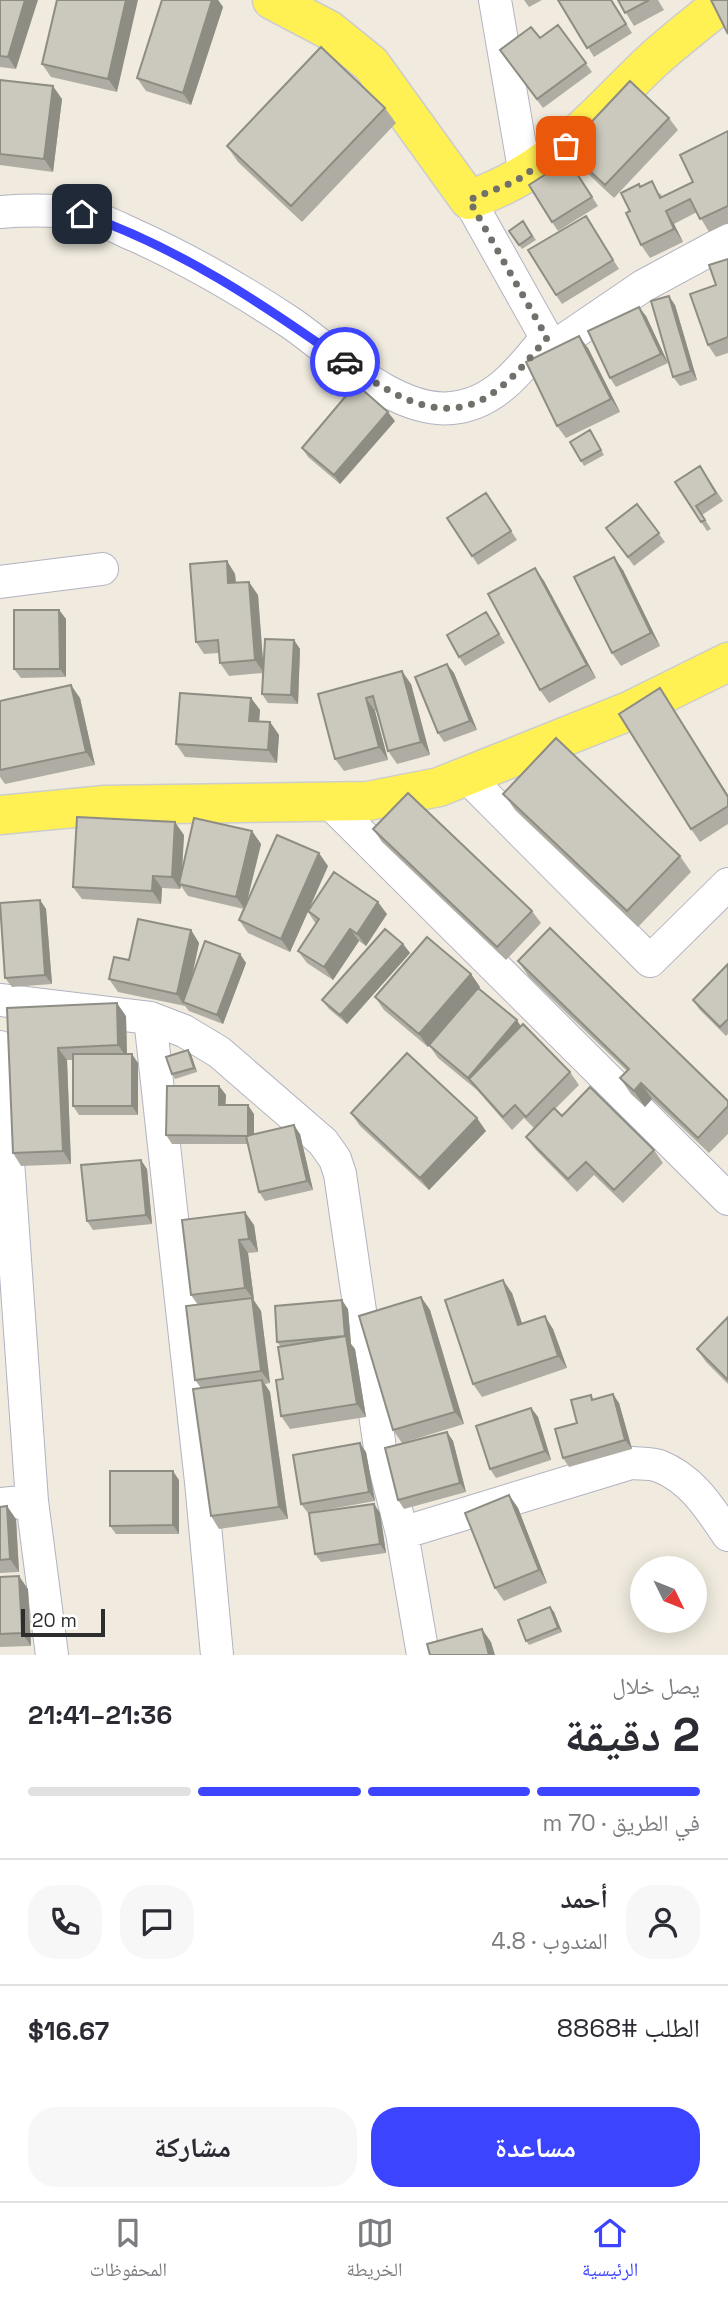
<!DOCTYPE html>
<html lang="ar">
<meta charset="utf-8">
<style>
body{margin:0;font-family:"Space Grotesk","Noto Naskh Arabic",sans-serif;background:#f7f7f7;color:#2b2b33;direction:rtl;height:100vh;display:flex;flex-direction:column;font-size:26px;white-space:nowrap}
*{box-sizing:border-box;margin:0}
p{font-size:23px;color:#7c7c81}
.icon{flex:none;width:38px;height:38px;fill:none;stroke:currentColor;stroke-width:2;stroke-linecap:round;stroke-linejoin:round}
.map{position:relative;height:1655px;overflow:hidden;direction:ltr}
.details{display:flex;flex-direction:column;background:#fff;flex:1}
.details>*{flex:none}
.needle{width:46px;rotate:133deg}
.buttons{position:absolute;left:630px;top:1556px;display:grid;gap:14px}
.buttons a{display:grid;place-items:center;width:77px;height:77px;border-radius:50%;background:#fff;box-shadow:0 4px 18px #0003;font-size:35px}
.scale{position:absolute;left:21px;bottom:18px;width:84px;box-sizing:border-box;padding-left:7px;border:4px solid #2d2d2d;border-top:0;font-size:19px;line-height:24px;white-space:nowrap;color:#2d2d2d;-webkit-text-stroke:5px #fff;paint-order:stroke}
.pin{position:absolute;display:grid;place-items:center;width:60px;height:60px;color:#fff;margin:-30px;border-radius:14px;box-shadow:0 4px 10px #0006}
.courier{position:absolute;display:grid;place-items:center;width:70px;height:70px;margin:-35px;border:5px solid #3c44ff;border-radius:50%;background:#fff;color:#222;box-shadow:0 2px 9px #0007}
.head em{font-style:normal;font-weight:700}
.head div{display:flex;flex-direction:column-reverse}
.head{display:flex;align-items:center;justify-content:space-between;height:119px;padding:0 28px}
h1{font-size:46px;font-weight:700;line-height:52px}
.bar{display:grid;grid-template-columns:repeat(4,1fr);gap:10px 7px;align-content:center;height:84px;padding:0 28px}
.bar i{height:9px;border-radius:5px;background:#e1e1e2}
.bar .selected{background:#3c44ff}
.bar p{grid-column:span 4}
.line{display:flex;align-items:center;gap:18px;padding:0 28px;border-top:2px solid #e1e1e2}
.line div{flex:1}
.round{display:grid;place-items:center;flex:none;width:74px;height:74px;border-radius:28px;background:#f7f7f7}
.primary-button{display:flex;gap:14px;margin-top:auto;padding:14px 28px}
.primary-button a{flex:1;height:80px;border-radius:28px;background:#3c44ff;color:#fff;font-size:28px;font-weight:700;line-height:80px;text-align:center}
.primary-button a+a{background:#f7f7f7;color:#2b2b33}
.dock{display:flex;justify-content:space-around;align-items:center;height:98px;border-top:2px solid #e1e1e2;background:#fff;font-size:19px;color:#7c7c81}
.dock a{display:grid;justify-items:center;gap:4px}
.dock .selected{color:#3c44ff}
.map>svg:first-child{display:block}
</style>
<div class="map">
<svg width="728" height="1655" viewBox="0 0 728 1655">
<rect width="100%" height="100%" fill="#f0ebde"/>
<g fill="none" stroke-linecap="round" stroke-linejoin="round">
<defs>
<path id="minor" d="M495,0l30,175
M469,200l83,148 91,-62 85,-46
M0,212c26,-2 53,-3 79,2 19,3 37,13 55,21 54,24 107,55 157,88 43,30 105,91 161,85 43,-4 69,-39 94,-70
M0,582l102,-13
M466,776l184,185 78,-77
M329,802l399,397
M0,1000l150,18 34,13 35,21 104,90 12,17 5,15 40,274 22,85 21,122
M150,1018l51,464 16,173
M0,1047l32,454 20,154
M0,1504l32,-3
M402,1533l229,-70c9,1 20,0 28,3 33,13 50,41 69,69"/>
<path id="major" d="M272,0l57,30 42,34 98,136c85,-30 120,-79 182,-138 24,-22 50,-42 75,-62
M0,815l105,-10 263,-4 71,-14 190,-76 99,-49"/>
</defs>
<use href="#minor" stroke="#b2b3c2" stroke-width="34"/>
<use href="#major" stroke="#cdcdcd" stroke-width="41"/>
<use href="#minor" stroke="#fff" stroke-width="32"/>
<use href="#major" stroke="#fff054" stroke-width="38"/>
</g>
<path fill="#afada3" d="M0,0l16,69 -16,-2z
M57,0l60,92 -66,-15 -9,-13z
M162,0h56l5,7 -32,98 -45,-14 -9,-13z
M524,0h18l-13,7z
M558,0h54l20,33 -38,24z
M618,0h40l6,10 -30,16z
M558,25l34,47 -49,36 -43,-58 40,-12z
M0,80l62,19 -9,73 -53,-7z
M385,108l11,15 -94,99 -64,-60 -11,-16z
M669,118l9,12 -64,68 -39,-36 -9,-13z
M728,131v92l-19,9 -12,-20 -23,12 9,18 -33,16 -9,-13 -11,-34 9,-27 2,3 20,7 1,3 31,-15z
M574,169l24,37 -40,25 -6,-9z
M586,216l33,53 -57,35 -6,-9z
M523,221l13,19 -14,9 -13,-18z
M728,259v94l-12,4 -8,-12 8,-60z
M675,305l22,75 -17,6 -7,-9z
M646,316l22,47 -52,24 -6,-9z
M588,348l32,64 -54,26 -9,-12z
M395,421l-55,63 -32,-27 -6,-9z
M590,430l14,25 -20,11 -3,-5z
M706,475l17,26 -21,14 9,14 -4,2 -32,-49z
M486,493l31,47 -39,25 -31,-47z
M637,504l28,38 -31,24 -28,-38z
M227,561l8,13 1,9 22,12 5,70 31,-25 6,9 -2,55 -30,-1 -6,-9 1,-21 -34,3 -9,-13 -1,-10 -15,1 -8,-12z
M535,568l9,13 52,97 -47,25 -9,-13z
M623,570l37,76 -39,20 -9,-13z
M59,610l7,9v58l-45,1 -7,-9z
M486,612l19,31 -40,23 -6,-9z
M447,664l7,9 23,57 -33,12 -6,-9z
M411,684l19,71 -33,9 -9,-13 -11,-41 -2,1 13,49 -44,11 -9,-12 -17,-65z
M660,688l68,107v29l-28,18 -9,-13z
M80,698l15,67 -90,19 -5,-7v-76z
M251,698l9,12 -1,12h11l9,13 -2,28 -92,-6 -9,-13z
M504,794l176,62 11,16 -53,55 -123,-117z
M373,829l159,82 9,12 -35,37 -124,-118z
M252,831l9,13 -14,58 81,-36 -19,43 78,5 -21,32 -7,-5 -26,39 -26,-17 -9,-12 18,-27 -8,-12 -18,40 -42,-19 -9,-13 5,-11 -56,-13 -7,-10 -1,3 -18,-1 -1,16 -79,-5 -9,-12 111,-52 -2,38z
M40,900l6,9 6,75 -40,3 -7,-9z
M191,930l8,13 -7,35 48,-24 6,9 -23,61 -34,-13 -4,-5 -67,-14 -9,-13 20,-19z
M403,944l7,9 -63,71 -18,-15 -7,-9z
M518,961l210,140v33l-19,19 -57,-54 -7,8 -14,-13 -11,-16 7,-7 -98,-94z
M728,964v70l-2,2 -27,-27 -6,-9z
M471,974l9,13 -2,1 92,84 9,13 -24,24 7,7 92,34 9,13 -40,40 -29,-28 -17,17 -42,-43 -9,-12 8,-9 -10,-10 -12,12 -35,-40 -39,-32 -9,-13 -1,2 -44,-37 -9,-13z
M7,1008l119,8 1,38 11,9v52h-59l-6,-9v-46h-6l4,104 -50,2 -8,-13z
M188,1050l3,4 6,18 -22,7 -3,-5z
M219,1086l7,9 -1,10 29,9v20h46l13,56 -48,11 -6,-9 -11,-48h-76l-6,-9z
M351,1113l135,18 -57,59 -69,-64z
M147,1169l5,55 -59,6 -6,-9z
M254,1225l4,27 -10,1 6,47 7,11 9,72 -5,1 5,8 18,127 -69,10 -8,-13 -10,-128 -6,-8 3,-75 -7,-10z
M512,1293l10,31 31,5 14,39 -85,29 -9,-13z
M421,1297l9,13 34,114 -62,19 -9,-13z
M348,1309l3,35 4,5 11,68 -76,12 -9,-13 2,-37 -2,-32 -4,-5z
M728,1317v67l-22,-22 -9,-13z
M594,1399l25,4 13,46 -63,18 -6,-9 14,-35z
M531,1408l7,9 13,43 -55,18 -6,-9z
M447,1432l6,9 13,51 -62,17 -6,-9z
M366,1452l9,49 -67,12 -7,-9z
M179,1480v54h-63l-6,-8z
M509,1495l9,13 29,75 -43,18 -9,-13z
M374,1504l6,9 6,40 -65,9 -6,-8z
M0,1507l16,12 3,53 -19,1z
M0,1577l28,12 3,57 -31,1z
M550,1607l4,5 8,20 -33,13 -3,-4z"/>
<path fill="#8e8d84" d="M25,0h13l-22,69 -8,-12z
M126,0h12l-21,92 -9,-13z
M212,0h6l5,7 -32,98 -8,-12z
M53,86l9,13 -9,73 -9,-13z
M666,211l8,13 9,18 -9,-13z
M669,296l6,9 22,75 -6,-9z
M639,307l7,9 22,47 -7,-9z
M579,336l9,12 32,64 -9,-13z
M388,412l7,9 -55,63 -6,-9z
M614,557l9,13 37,76 -9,-13z
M227,561l8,13 2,22 -9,-13z
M535,568l9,13 52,97 -9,-13z
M249,582l9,13 6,78 -9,-13z
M59,610l7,9v58l-6,-8z
M294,640l6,9 -2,55 -7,-9z
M447,664l7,9 23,57 -7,-9z
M402,671l9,13 19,71 -9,-13z
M71,685l9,13 15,67 -9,-13z
M660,688l68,107v2z
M251,698l9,12 -2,24 -9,-13z
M366,698l9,13 13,49 -9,-13z
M270,722l9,13 -2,28 -9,-13z
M175,822l9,13 -3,49h-2l2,2 -1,3 -8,-12z
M252,831l9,13 -16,65 -9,-12z
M319,853l9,13 -38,86 -9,-13z
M153,876l9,12 -1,16 -9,-13z
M40,900l6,9 6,75 -7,-9z
M378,902l9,12 -21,32 -9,-12z
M350,929l9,12 -26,39 -9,-13z
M191,930l8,13 -13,60 -3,-1 2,4 -8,-12z
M403,944l7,9 -63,71 -7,-9z
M240,954l6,9 -23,61 -6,-9z
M471,974l9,13 -52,60 -9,-13z
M117,1003l9,13 1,42 -9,-13z
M517,1020l8,13 -47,56 -10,-11z
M58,1048l9,12 4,104 -8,-13z
M188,1050l3,4 6,18 -3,-4z
M132,1054l6,9v52l-6,-9z
M641,1083l11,16 -7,8 -11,-16z
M219,1086l7,9 -1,19 -6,-9z
M248,1105l6,9v31l-6,-9z
M477,1118l9,13 -57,59 -9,-12z
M294,1125l6,9 13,56 -6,-9z
M141,1160l6,9 5,55 -6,-9z
M245,1212l9,13 4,27 -9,-13z
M239,1240l9,13 6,47 -9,-12z
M503,1280l9,13 15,45 -9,-13z
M421,1297l9,13 34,114 -9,-12z
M252,1298l9,13 9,72 -9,-12z
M342,1300l6,9 3,35 4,5 11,68 -9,-13 -12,-67z
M545,1316l8,13 14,39 -9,-12z
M262,1380l8,12 18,127 -9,-12z
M613,1394l6,9 13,46 -7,-9z
M531,1408l7,9 13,43 -6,-9z
M447,1432l6,9 13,51 -6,-9z
M360,1443l6,9 9,49 -6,-9z
M173,1471l6,9v54l-6,-9z
M509,1495l9,13 29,75 -8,-13z
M374,1504l6,9 6,40 -6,-9z
M7,1506l9,13 3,53 -9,-13z
M19,1576l9,13 3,57 -9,-13z
M550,1607l4,5 8,20 -4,-4z
M482,1629l9,13 4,13h-6z"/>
<path fill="#cbc9bd" stroke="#8e8d84" stroke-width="2" d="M0,0h25l-17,57 -8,-1z
M57,0h69l-18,79 -66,-15z
M162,0h50l-29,93 -46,-15z
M558,0h53l15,24 -39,24z
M618,0h31l-24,13z
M711,0h17v34z
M558,25l28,38 -49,36 -37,-49 31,-23 9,11z
M321,47l64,61 -94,98 -64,-60z
M0,80l53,6 -9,73 -44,-5z
M630,81l39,37 -64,67 -39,-36z
M728,131v75l-28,13 -10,-20 -24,12 8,18 -33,16 -15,-32 4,-2 -9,-18 18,-9 1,3 12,-6 8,17 33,-16 -13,-27z
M568,160l24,37 -40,25 -23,-37z
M586,216l27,44 -57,35 -28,-45z
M523,221l9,15 -13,9 -10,-14z
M728,259v78l-20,8 -18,-51 26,-9 -7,-20z
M669,296l22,75 -18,6 -22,-76z
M639,307l22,47 -51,24 -22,-47z
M579,336l32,63 -54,27 -31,-64z
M356,384l32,28 -54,63 -32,-27z
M590,430l11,20 -20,11 -11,-19z
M700,466l16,27 -20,13 9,14 -4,2 -26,-40z
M486,493l25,38 -39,25 -25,-38z
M637,504l22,29 -31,24 -22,-29z
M614,557l37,76 -39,20 -38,-76z
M227,561l1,22 21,-1 6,78 -35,3 -2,-23 -22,2 -6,-78z
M535,568l52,97 -47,25 -52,-96z
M14,610h45l1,59h-46z
M486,612l13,22 -40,23 -12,-22z
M265,639l29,1 -3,55 -29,-1z
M447,664l23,57 -32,12 -23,-56z
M402,671l19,71 -33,9 -15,-55 -7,2 13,49 -44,12 -17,-65z
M71,685l15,67 -86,18v-69z
M660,688l68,109v9l-37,23 -72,-115z
M180,693l71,5 -2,23 21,1 -2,28 -92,-6z
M556,738l124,118 -53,55 -124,-117z
M408,793l124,118 -35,36 -124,-118z
M77,817l98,5 -3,55 -19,-1 -1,15 -79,-4z
M194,818l58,13 -16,66 -57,-13z
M277,835l42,18 -38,86 -42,-19z
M334,872l44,30 -21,32 -7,-5 -26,38 -26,-16 21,-32 -11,-8z
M40,900l5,75 -40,3 -5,-75z
M138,919l53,11 -14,64 -68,-15 5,-22 15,3z
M550,928l178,173v5l-30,32 -57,-55 -7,8 -14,-13 9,-9 -111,-108z
M385,929l18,15 -63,71 -18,-15z
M427,937l44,37 -52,60 -44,-37z
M205,941l35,13 -23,61 -34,-13z
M728,964v55l-8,8 -27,-27z
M478,988l39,32 -49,58 -39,-33z
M117,1003l1,42 -60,3 5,103 -50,2 -6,-145z
M523,1024l47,48 -44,45 -11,-12 -12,12 -34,-38z
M188,1050l6,18 -22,6 -6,-17z
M407,1053l70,65 -57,60 -69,-65z
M73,1054h59v52h-59z
M167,1086h52v19h29v31l-82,-1z
M590,1087l64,63 -40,40 -28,-28 -18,17 -42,-42 28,-29 8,8z
M294,1125l13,56 -48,11 -13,-56z
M141,1160l5,55 -59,6 -6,-56z
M245,1212l4,27 -10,1 6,48 -54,7 -9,-75z
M503,1280l15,45 27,-9 13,40 -85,28 -28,-84z
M421,1297l34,115 -62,18 -34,-114z
M252,1298l9,73 -66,9 -9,-74z
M342,1300l3,36 -68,6 -2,-36z
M728,1317v63l-31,-31z
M346,1336l11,68 -76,12 -5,-36 7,-1 -5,-32z
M262,1380l17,127 -68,9 -18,-127z
M613,1394l12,46 -62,18 -8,-29 22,-6 -6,-23 20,-5 1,5z
M531,1408l14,43 -55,18 -14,-43z
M447,1432l13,51 -62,17 -13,-52z
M360,1443l9,49 -68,12 -8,-49z
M110,1471h63v54l-63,1z
M509,1495l30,75 -44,18 -30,-75z
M374,1504l6,40 -65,10 -6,-41z
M7,1506l3,53 -10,1v-53z
M19,1576l3,57 -22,1v-57z
M550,1607l8,21 -32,13 -8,-21z
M482,1629l7,26h-59l-3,-11z"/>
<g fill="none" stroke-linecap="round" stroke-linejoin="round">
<path stroke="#71706b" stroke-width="7" stroke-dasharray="0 12.6" d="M345,362c48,34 103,71 157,24 17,-14 31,-32 45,-48l-78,-138 47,-19 50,-35"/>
<path stroke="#3c44ff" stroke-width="9" d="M82,214c96,33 181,90 263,148"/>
</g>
</svg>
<div class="buttons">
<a><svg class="needle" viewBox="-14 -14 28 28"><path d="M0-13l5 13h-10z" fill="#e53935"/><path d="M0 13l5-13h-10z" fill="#7c7c81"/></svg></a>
</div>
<div class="scale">20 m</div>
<div class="pin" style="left:566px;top:146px;background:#ea580c"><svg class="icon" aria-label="bag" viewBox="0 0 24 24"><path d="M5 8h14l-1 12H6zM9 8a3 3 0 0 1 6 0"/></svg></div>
<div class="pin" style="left:82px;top:214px;background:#1f2937"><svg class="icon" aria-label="home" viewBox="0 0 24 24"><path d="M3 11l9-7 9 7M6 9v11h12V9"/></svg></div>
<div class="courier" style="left:345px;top:362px"><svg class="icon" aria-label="car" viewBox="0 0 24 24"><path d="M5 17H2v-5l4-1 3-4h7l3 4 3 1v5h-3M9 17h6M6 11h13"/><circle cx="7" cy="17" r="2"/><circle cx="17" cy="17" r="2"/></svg></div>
</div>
<section class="details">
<div class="head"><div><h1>2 دقيقة</h1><p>يصل خلال</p></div><em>21:36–21:41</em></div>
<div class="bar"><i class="selected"></i><i class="selected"></i><i class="selected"></i><i></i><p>في الطريق · 70 m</p></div>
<div class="line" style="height:126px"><a class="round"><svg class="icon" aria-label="person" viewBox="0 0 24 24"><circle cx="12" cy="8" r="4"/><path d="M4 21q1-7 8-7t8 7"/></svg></a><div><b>أحمد</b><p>المندوب · 4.8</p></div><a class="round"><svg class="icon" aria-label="chat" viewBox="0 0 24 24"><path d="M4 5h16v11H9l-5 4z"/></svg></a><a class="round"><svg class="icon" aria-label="phone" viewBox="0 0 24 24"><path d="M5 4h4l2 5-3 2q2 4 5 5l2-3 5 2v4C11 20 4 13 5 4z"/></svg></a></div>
<div class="line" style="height:91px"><div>الطلب #8868</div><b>$16.67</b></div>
<div class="primary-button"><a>مساعدة</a><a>مشاركة</a></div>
</section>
<nav class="dock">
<a class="selected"><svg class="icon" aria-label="home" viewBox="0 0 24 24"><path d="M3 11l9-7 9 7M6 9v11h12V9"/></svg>الرئيسية</a>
<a><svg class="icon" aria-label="map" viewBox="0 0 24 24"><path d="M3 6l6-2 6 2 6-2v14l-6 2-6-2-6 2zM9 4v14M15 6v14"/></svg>الخريطة</a>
<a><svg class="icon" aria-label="saved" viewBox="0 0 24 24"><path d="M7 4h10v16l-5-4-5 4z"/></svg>المحفوظات</a>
</nav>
